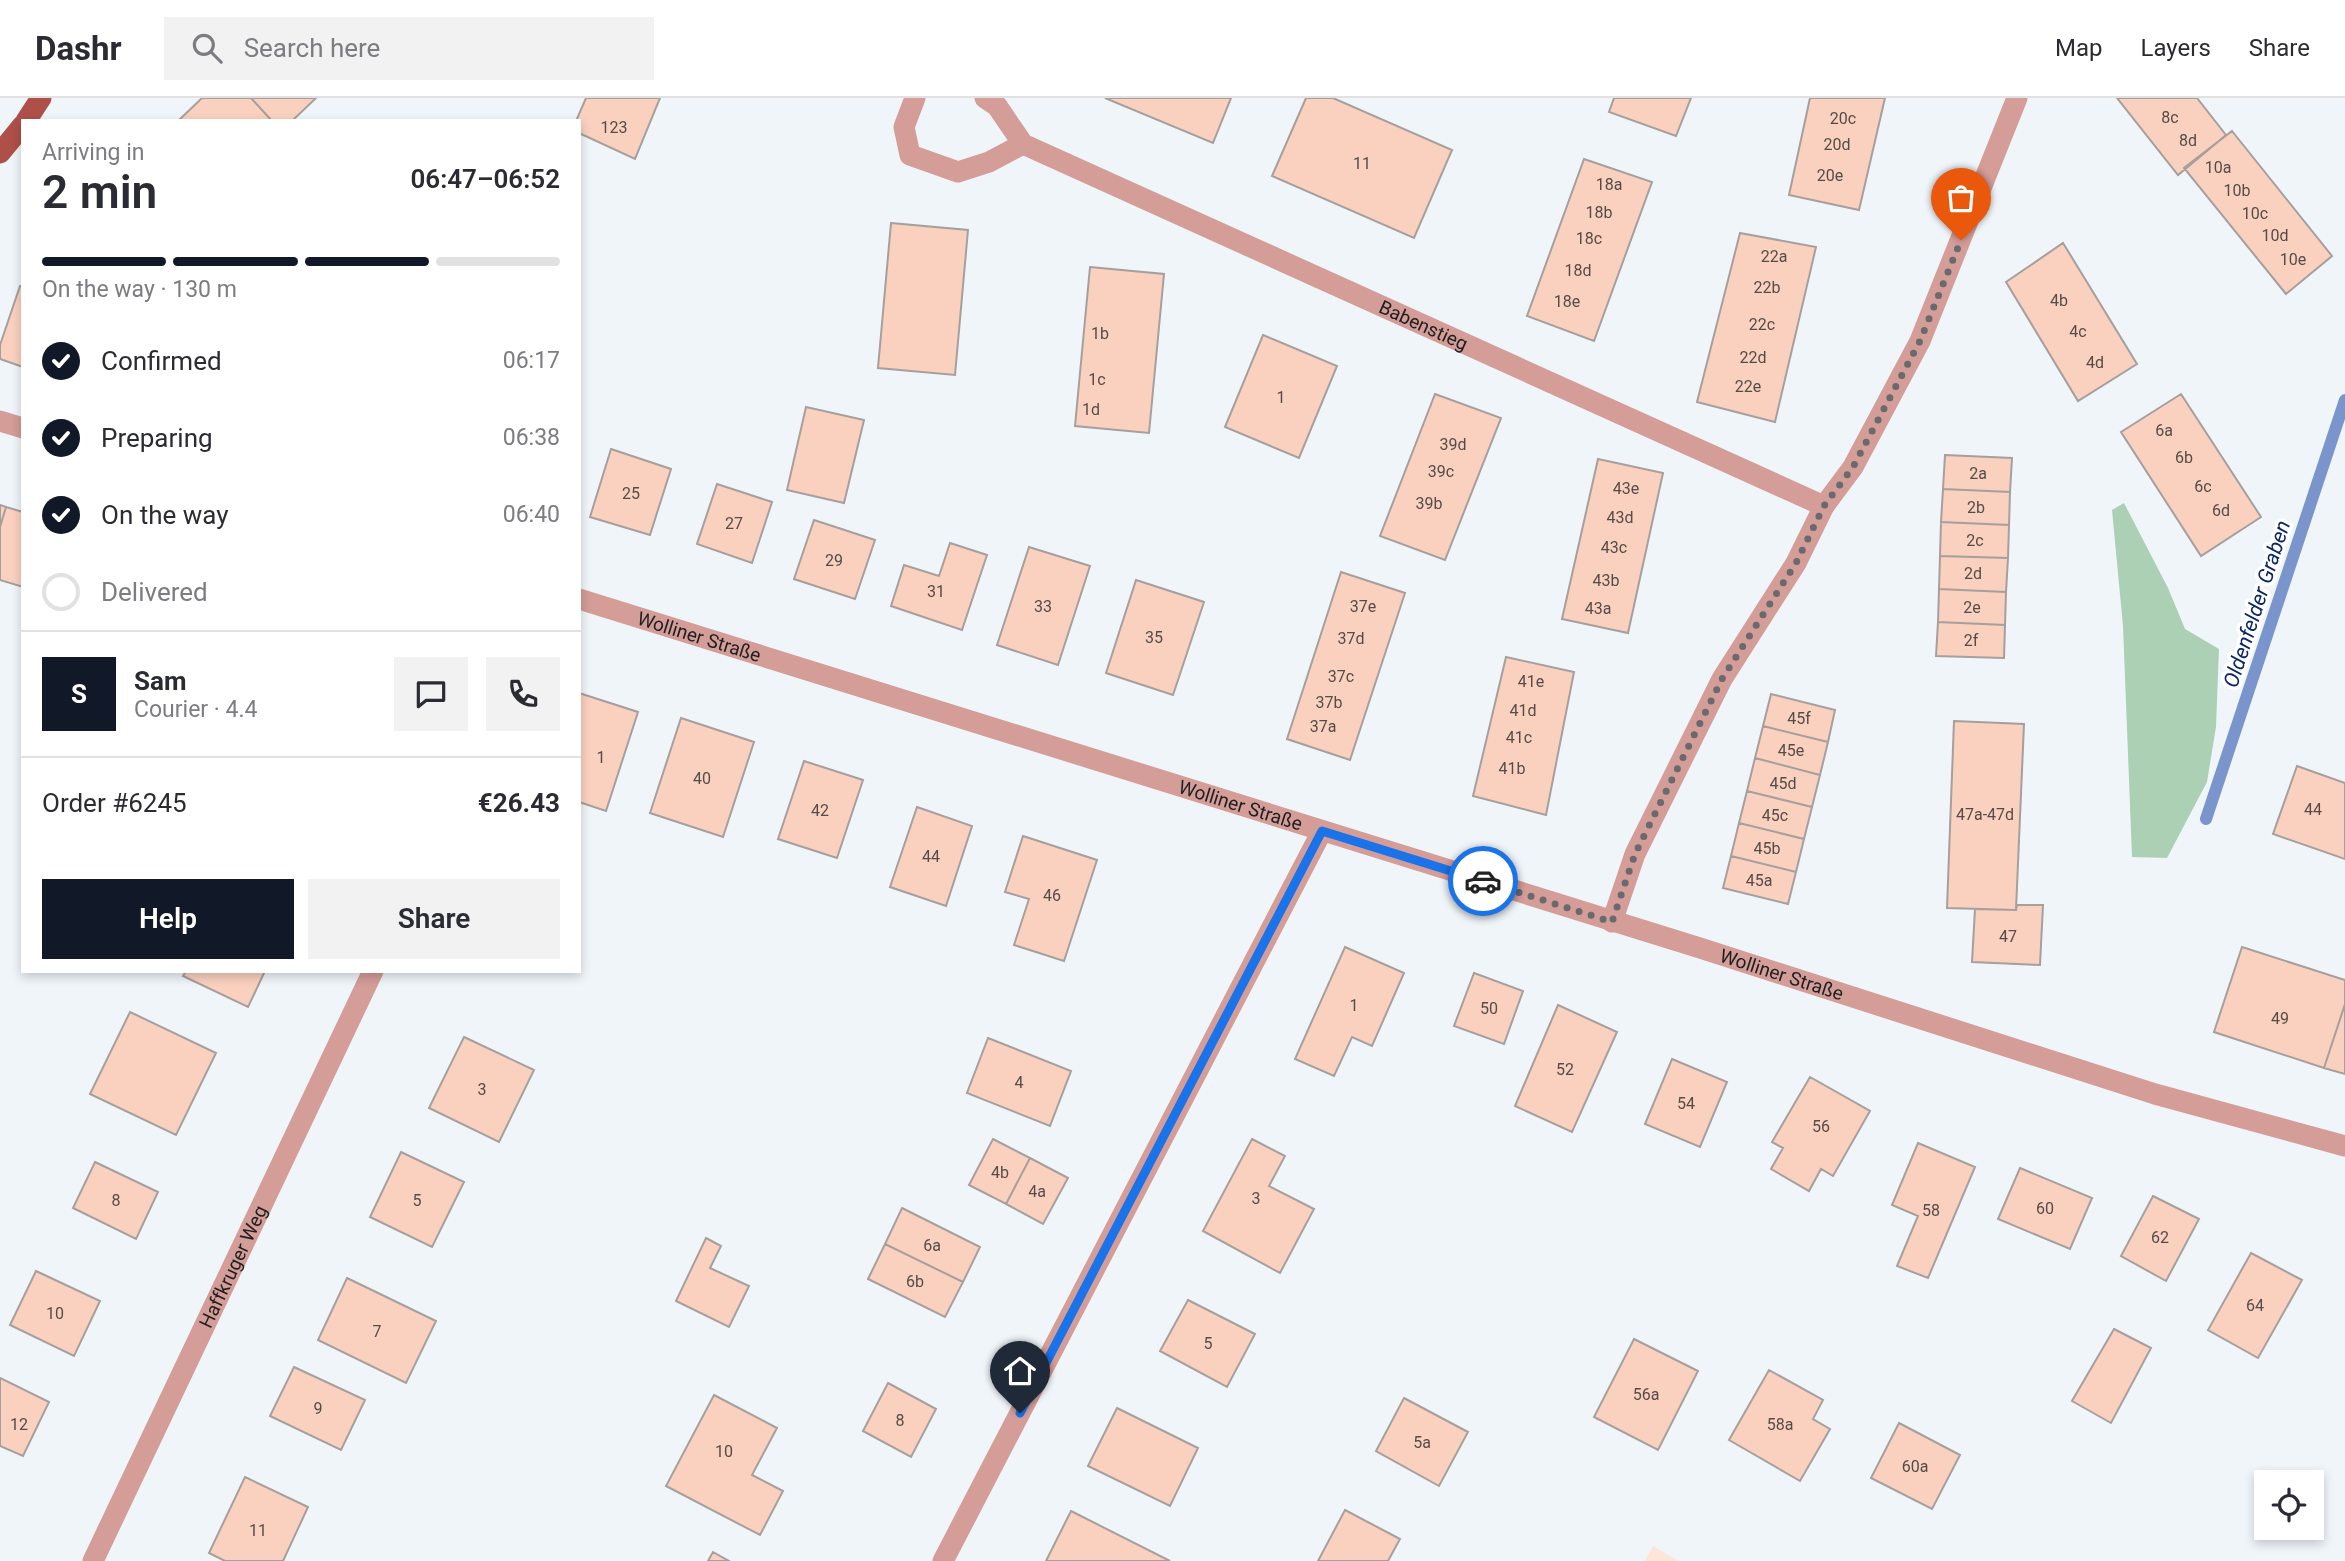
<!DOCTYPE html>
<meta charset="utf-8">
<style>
body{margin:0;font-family:Roboto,sans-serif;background:#f2f2f3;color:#2b2b33;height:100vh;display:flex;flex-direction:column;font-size:26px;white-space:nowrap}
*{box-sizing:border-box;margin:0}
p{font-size:23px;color:#7c7c81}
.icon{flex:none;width:38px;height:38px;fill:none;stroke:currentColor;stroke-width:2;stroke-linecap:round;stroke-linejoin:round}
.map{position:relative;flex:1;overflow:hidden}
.drawer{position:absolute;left:21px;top:21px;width:560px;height:854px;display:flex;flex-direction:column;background:#fff;border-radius:0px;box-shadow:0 4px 10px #0003}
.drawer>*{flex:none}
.fabs{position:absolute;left:2254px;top:1372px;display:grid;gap:14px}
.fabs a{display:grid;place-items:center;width:70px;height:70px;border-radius:0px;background:#fff;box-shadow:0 4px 10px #0003;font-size:35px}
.pin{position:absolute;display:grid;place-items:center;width:60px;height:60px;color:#fff;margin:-72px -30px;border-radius:50% 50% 50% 0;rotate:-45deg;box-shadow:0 0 7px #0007}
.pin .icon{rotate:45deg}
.courier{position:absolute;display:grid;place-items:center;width:70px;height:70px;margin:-35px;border:5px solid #1a73e8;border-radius:50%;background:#fff;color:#222;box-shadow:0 2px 9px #0007}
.overview em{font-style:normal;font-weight:600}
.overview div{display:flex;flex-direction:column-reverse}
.overview{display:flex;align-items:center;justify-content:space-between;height:119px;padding:0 21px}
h1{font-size:46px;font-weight:600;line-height:52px}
.bar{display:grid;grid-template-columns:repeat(4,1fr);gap:10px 7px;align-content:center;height:84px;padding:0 21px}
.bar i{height:9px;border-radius:5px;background:#e1e1e2}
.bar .active{background:#111827}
.bar p{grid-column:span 4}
.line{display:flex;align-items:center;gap:18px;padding:0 21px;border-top:2px solid #e1e1e2}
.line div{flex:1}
.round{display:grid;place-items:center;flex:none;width:74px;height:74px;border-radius:0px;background:#f2f2f3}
ol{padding:0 21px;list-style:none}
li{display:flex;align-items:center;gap:21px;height:77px}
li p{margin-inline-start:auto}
li .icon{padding:7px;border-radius:50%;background:#111827;color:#fff;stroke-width:4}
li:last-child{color:#7c7c81}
li i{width:38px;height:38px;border:4px solid #e1e1e2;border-radius:50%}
.cta{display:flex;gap:14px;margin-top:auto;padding:14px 21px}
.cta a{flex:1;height:80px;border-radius:0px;background:#111827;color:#fff;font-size:28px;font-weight:600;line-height:80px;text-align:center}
.cta a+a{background:#f2f2f3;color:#2b2b33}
header{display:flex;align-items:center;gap:42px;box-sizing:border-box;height:98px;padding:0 35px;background:#fff;border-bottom:2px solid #e1e1e2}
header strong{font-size:33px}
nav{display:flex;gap:38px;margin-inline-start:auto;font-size:24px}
.search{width:490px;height:63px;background:#f2f2f3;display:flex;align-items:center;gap:18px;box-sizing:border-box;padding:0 24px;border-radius:0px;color:#7c7c81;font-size:26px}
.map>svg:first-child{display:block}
</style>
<header>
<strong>Dashr</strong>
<div class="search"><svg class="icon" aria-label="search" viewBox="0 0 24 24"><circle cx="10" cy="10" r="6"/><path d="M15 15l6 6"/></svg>Search here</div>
<nav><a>Map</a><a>Layers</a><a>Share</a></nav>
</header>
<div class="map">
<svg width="2345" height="1463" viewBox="0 0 2345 1463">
<rect width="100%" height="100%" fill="#f0f5fa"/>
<path fill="#fde5da" d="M1653,1448l26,15h-34z"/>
<path fill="#acd0b4" d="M2124,405l44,85 17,41 34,20 -3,78 -9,55 -40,76 -35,-1 -9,-231 -11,-116z"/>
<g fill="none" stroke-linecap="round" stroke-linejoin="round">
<path stroke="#7995cc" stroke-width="12" d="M2206,721l139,-419"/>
</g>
<path fill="#fad1bf" stroke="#a69f9d" stroke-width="2" d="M202,0h49l21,23h-94z
M251,0h65l-24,23h-20z
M586,0h74l-25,61 -56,-26v-12h-3z
M1105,0h126l-18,45z
M1306,0h27l119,52 -38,88 -142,-62z
M1614,0h77l-15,38 -67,-24z
M1810,0h75l-26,112 -70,-15z
M2117,0h80l29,37 -48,40z
M2232,33l100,125 -46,38 -102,-126z
M1584,61l68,23 -58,159 -67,-25z
M891,125l77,7 -13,145 -77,-7z
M1740,135l76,14 -41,175 -78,-20z
M2063,145l74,121 -59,37 -72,-119z
M1090,169l74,7 -15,159 -74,-7z
M20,188l3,1v80l-23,-8v-14z
M1263,237l74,31 -38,92 -74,-31z
M1435,296l66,24 -56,142 -65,-24z
M2181,296l80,123 -60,39 -80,-124z
M806,309l58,13 -20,83 -57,-13z
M611,351l60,20 -21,66 -60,-18z
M1945,357l67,3 -2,34 -67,-3z
M1598,361l65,14 -35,160 -66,-14z
M717,386l55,18 -20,61 -55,-19z
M1943,391l67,3 -1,33 -68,-3z
M0,407l6,2 -6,20z
M6,409l17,5v75l-23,-7v-53z
M814,422l61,20 -20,59 -61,-20z
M1941,424l68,3 -1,33 -68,-2z
M950,445l37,12 -25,75 -71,-24 13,-41 35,11z
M1029,449l61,19 -32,99 -61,-20z
M1940,458l68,2 -2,34 -67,-3z
M1341,474l64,21 -55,167 -63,-21z
M1136,482l68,22 -31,93 -67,-22z
M1939,491l67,3 -1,33 -67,-3z
M1938,524l67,3 -1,33 -68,-2z
M1506,559l68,15 -28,143 -73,-19z
M579,595l59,19 -32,99 -27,-9z
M1771,596l64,16 -7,32 -65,-16z
M681,620l73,24 -31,95 -73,-24z
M1954,623l70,3 -8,186 -69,-2z
M1763,628l65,16 -8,33 -65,-17z
M1755,660l65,17 -8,32 -65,-16z
M804,663l59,19 -26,78 -59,-19z
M2297,668l48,17v76l-72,-25z
M1747,693l65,16 -8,32 -65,-16z
M917,709l55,19 -26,80 -56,-19z
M1739,725l65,16 -8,33 -65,-16z
M1023,738l74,24 -33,101 -50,-16 15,-46 -24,-7z
M1731,758l65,16 -8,32 -65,-16z
M2017,807h26l-3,60 -68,-3 3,-53 41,1z
M1345,849l59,26 -32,73 -20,-9 -18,39 -39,-17z
M2242,849l103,33v24l-21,64 -110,-36z
M186,873h79l-17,36 -65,-31z
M1474,875l49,18 -19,53 -50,-18z
M2345,906v70l-21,-6z
M1558,907l59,27 -45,100 -57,-26z
M130,914l86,41 -40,82 -86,-41z
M464,939l70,33 -35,72 -70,-34z
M988,940l83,33 -21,55 -83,-33z
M1672,961l55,23 -27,65 -55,-23z
M1810,979l60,34 -37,65 -12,-7 -12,22 -38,-22 12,-21 -11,-6z
M993,1041l37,19 -24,46 -37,-19z
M1252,1041l33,17 -16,30 45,23 -34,64 -77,-42z
M1918,1045l57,24 -47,111 -31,-12 21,-50 -26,-11z
M401,1054l63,30 -32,65 -62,-30z
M1030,1060l38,20 -25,46 -37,-20z
M95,1064l63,30 -22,47 -63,-31z
M2020,1070l72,30 -22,51 -72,-30z
M2153,1098l46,23 -33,62 -45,-25z
M902,1110l78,39 -17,35 -78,-38z
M706,1140l15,8 -11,22 39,18 -20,41 -53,-26z
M885,1146l78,38 -18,35 -77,-38z
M2251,1155l51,27 -44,78 -50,-28z
M36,1173l64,30 -26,55 -64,-31z
M347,1180l89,43 -30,62 -88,-43z
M1188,1202l67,34 -28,53 -67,-36z
M2114,1231l37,19 -40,75 -39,-22z
M1634,1241l64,32 -40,79 -64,-33z
M294,1269l71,33 -24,50 -71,-34z
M1769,1272l54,30 -10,19 17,10 -30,52 -71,-41z
M0,1280l49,24 -26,54 -23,-10z
M888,1285l48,26 -25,48 -48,-26z
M714,1297l63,33 -25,47 31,16 -23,44 -94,-49z
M1404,1300l64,34 -29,54 -63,-35z
M1117,1310l81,40 -28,58 -82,-40z
M1899,1325l61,32 -28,54 -61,-31z
M245,1379l63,30 -25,54h-58l-16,-8z
M1345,1412l55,29 -12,22h-70z
M1071,1413l99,50h-124z
M713,1454l16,9h-21z"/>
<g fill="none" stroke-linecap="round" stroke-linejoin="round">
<g stroke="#d49d97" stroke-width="21">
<path d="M915,0l-11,29 6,28 48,17 31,-10 34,-18"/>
<path id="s1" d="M985,0l12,8 26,38 801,362"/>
<path d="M0,323l23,7"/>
<path id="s2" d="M579,501l1121,349 455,146 190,52"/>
<path d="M1612,824l23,-68 87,-175 74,-116 28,-57 29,-39 67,-126 97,-243"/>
<path id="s3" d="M93,1463l280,-590"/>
<path d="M943,1463l379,-730"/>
</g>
<path stroke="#ae4f4a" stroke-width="21" d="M26,23l15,-23
M0,55l23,-28"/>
</g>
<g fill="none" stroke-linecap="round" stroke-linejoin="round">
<path stroke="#686a6d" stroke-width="7" stroke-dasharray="0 12.6" d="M1483,783l129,41 23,-68 87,-175 74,-116 28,-57 29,-39 67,-126 41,-101"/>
<path stroke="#1a73e8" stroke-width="9" d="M1020,1315l302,-582 161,50"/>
</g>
<g text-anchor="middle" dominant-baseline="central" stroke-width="7" stroke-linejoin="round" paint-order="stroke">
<g font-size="16" fill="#554c48">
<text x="2170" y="19">8c</text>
<text x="1843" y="20">20c</text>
<text x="614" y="29">123</text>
<text x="2188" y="42">8d</text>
<text x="1837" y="46">20d</text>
<text x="1362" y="65">11</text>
<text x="2218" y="69">10a</text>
<text x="1830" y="77">20e</text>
<text x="1609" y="86">18a</text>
<text x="2237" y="92">10b</text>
<text x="1599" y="114">18b</text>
<text x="2255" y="115">10c</text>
<text x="2275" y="137">10d</text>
<text x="1589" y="140">18c</text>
<text x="1774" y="158">22a</text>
<text x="2293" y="161">10e</text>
<text x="1578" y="172">18d</text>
<text x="1767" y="189">22b</text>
<text x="2059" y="202">4b</text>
<text x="1567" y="203">18e</text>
<text x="1762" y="226">22c</text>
<text x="2078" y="233">4c</text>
<text x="1100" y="235">1b</text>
<text x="1753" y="259">22d</text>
<text x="2095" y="264">4d</text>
<text x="1097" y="281">1c</text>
<text x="1748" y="288">22e</text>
<text x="1281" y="299">1</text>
<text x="1091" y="311">1d</text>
<text x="2164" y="332">6a</text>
<text x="1453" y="346">39d</text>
<text x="2184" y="359">6b</text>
<text x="1441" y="373">39c</text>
<text x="1978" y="375">2a</text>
<text x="2203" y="388">6c</text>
<text x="1626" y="390">43e</text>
<text x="631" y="395">25</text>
<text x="1429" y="405">39b</text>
<text x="1976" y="409">2b</text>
<text x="2221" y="412">6d</text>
<text x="1620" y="419">43d</text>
<text x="734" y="425">27</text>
<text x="1975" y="442">2c</text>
<text x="1614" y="449">43c</text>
<text x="834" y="462">29</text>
<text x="1973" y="475">2d</text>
<text x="1606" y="482">43b</text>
<text x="936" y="493">31</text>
<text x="1043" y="508">33</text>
<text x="1363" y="508">37e</text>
<text x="1972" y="509">2e</text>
<text x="1598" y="510">43a</text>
<text x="1154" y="539">35</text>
<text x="1351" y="540">37d</text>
<text x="1971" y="542">2f</text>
<text x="1341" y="578">37c</text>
<text x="1531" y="583">41e</text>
<text x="1329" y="604">37b</text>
<text x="1523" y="612">41d</text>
<text x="1799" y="620">45f</text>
<text x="1323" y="628">37a</text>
<text x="1519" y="639">41c</text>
<text x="1791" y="652">45e</text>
<text x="601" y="659">1</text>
<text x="1512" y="670">41b</text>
<text x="702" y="680">40</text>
<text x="1783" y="685">45d</text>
<text x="2313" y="711">44</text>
<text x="820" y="712">42</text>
<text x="1985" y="716">47a-47d</text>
<text x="1775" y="717">45c</text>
<text x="1767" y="750">45b</text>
<text x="931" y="758">44</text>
<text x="1759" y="782">45a</text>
<text x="1052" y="797">46</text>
<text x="2008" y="838">47</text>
<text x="1354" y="907">1</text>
<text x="1489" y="910">50</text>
<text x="2280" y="920">49</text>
<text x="1565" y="971">52</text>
<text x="1019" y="984">4</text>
<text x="482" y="991">3</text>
<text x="1686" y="1005">54</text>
<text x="1821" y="1028">56</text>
<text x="1000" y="1074">4b</text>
<text x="1037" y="1093">4a</text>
<text x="1256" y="1100">3</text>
<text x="116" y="1102">8</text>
<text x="417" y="1102">5</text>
<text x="2045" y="1110">60</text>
<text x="1931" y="1112">58</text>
<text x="2160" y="1139">62</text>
<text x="932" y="1147">6a</text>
<text x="915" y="1183">6b</text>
<text x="2255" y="1207">64</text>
<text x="55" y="1215">10</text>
<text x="377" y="1233">7</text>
<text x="1208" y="1245">5</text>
<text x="1646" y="1296">56a</text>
<text x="318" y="1310">9</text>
<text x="900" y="1322">8</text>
<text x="19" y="1326">12</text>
<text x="1780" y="1326">58a</text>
<text x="1422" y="1344">5a</text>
<text x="724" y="1353">10</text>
<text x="1915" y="1368">60a</text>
<text x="258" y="1432">11</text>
</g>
<g font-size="19" fill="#1e1f21" stroke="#fff">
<text stroke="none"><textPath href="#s1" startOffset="500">Babenstieg</textPath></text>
<text stroke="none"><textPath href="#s2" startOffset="126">Wolliner Straße</textPath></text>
<text stroke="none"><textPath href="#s2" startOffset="693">Wolliner Straße</textPath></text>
<text stroke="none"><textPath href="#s2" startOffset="1260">Wolliner Straße</textPath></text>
<text stroke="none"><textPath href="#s3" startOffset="326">Haffkruger Weg</textPath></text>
</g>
<g font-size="21" font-style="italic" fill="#0b2768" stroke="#fff">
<text transform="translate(2257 506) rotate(-72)">Oldenfelder Graben</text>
</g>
</g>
</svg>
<div class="fabs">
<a><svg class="icon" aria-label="locate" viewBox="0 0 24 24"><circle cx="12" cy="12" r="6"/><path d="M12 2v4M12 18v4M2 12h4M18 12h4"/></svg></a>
</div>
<div class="pin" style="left:1961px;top:142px;background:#ea580c"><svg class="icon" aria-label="bag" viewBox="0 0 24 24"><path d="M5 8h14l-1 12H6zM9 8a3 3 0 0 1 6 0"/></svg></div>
<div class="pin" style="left:1020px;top:1315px;background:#1f2937"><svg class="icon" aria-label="home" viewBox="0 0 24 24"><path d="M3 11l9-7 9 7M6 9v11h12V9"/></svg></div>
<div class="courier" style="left:1483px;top:783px"><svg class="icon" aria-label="car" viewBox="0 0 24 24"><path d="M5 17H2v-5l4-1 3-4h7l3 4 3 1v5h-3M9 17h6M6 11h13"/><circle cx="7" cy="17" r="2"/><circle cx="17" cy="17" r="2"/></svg></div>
<section class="drawer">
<div class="overview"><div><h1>2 min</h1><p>Arriving in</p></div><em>06:47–06:52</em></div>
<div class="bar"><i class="active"></i><i class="active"></i><i class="active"></i><i></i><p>On the way · 130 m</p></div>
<ol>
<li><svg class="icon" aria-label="check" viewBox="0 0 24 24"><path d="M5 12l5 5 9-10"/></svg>Confirmed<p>06:17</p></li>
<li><svg class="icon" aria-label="check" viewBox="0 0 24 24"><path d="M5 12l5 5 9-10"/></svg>Preparing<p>06:38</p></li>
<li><svg class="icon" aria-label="check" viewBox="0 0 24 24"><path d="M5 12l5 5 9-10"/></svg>On the way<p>06:40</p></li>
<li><i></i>Delivered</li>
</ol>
<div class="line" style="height:126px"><b class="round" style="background:#111827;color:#fff">S</b><div><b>Sam</b><p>Courier · 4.4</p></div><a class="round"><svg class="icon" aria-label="chat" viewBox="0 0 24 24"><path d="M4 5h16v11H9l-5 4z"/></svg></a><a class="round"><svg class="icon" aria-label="phone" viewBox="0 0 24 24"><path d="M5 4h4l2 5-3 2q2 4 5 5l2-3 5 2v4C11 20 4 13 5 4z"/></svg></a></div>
<div class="line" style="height:91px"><div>Order #6245</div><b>€26.43</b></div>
<div class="cta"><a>Help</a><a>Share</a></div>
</section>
</div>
